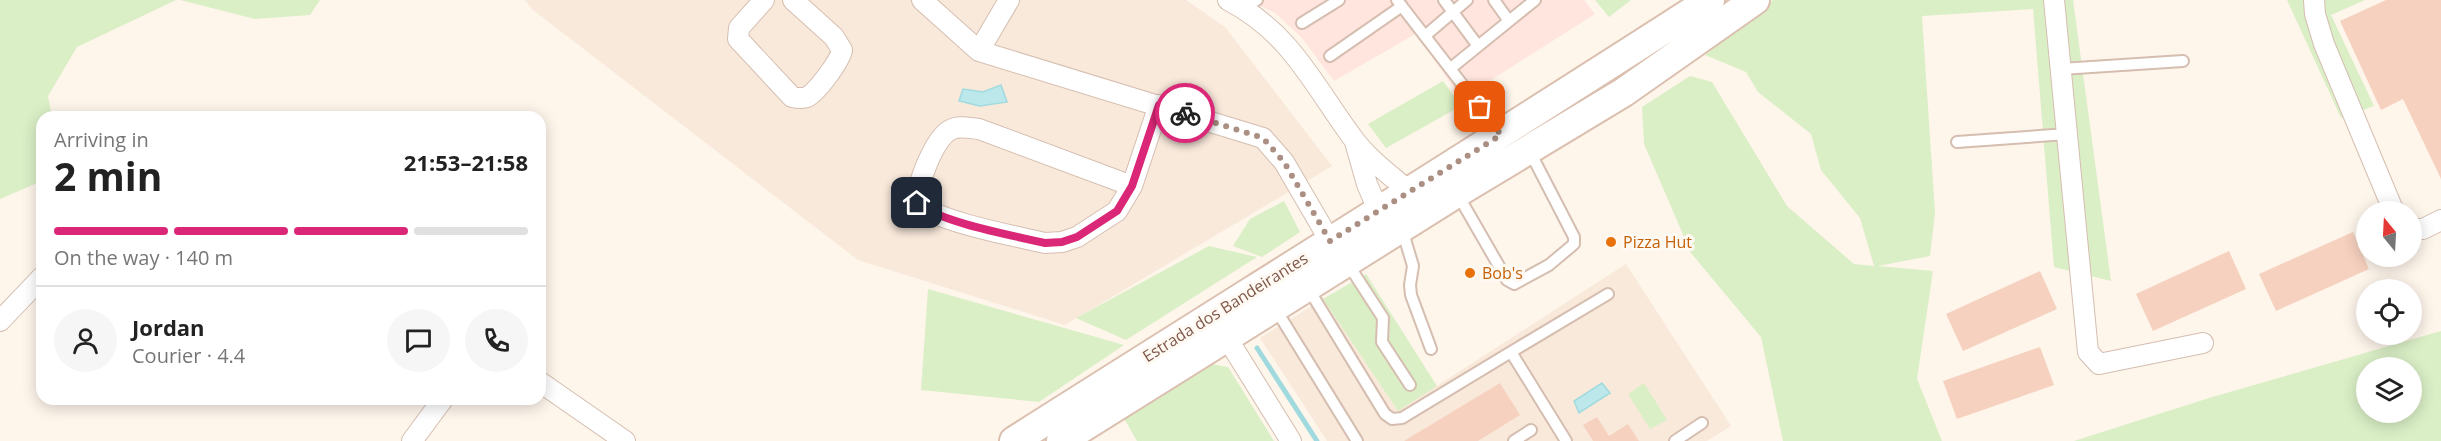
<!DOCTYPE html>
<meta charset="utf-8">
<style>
body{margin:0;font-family:"Open Sans",sans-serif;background:#f6f6f6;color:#222;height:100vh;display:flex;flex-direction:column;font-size:22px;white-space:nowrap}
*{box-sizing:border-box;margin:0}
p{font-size:20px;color:#767676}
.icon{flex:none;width:33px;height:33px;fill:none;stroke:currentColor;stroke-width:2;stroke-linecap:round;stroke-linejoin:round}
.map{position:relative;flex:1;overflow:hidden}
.side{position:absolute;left:36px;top:111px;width:510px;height:294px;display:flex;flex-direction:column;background:#fff;border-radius:18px;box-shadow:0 3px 15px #0003}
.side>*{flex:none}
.needle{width:39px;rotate:342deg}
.controls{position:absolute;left:2356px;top:201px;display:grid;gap:12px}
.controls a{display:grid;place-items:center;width:66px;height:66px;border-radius:50%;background:#fff;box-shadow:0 3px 15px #0003;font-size:30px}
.pin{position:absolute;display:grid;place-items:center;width:51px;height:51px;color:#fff;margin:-26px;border-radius:12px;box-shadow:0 3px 9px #0006}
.courier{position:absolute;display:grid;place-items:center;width:60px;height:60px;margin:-30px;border:4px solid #db2777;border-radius:50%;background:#fff;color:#222;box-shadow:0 2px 8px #0007}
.headline em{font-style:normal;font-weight:700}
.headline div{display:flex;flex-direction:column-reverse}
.headline{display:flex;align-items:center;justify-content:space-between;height:102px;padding:0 18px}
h1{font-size:39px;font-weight:700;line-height:45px}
.bar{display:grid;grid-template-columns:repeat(4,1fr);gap:9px 6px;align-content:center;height:72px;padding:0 18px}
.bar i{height:8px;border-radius:4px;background:#e0e0e0}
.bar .selected{background:#db2777}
.bar p{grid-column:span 4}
.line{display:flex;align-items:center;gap:15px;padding:0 18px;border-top:2px solid #e0e0e0}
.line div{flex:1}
.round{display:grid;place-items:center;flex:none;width:63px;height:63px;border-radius:32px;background:#f6f6f6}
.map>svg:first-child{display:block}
</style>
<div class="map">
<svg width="2441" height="441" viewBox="0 0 2441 441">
<rect width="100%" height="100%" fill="#fef5eb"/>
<path fill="#f9e9db" d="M525,0h661l39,27 107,139 -267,159 -207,-65 -325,-250z
M1626,264l105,162 -24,15h-380l-67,-103 63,-39 75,112z"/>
<path fill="#ffe5de" d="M1248,0h336l11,14 -134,85 -44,-66 -83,48 -32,-43 -27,-25z"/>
<path fill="#daefc6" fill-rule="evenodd" d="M0,0h176l-99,47 -29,49 4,21h-10v64l-42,18z
M180,0h140l-10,15 -55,4z
M1595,0h36l-22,17z
M1773,0h300l38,281 -57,-14 -21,-258 -111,7 13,197 -5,43 -52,10 55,5 -16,108 25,62h-159l-22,-104 -70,-84 -47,-109 -2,-37 48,-31 22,6 75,124 67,58 20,2 -14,-48 -39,-48 -10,-36 -53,-42 -12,-20 -41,-17z
M2287,0h78l-34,15 43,91 -33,12z
M1443,81l18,25 -75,42 -18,-24z
M1284,201l16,31 -38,25 -29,-11 17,-27z
M1209,246l48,11 -131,83 -50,-22z
M1366,274l71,112 -39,25 -75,-112z
M928,289l196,56 -85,57 -118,-12z
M2441,331v110h-367l135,-43zM2367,368h45v44h-45z
M1211,364l17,3 46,74h-137l-15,-26z
M1644,383l23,37 -17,9 -22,-35z"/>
<path fill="#bce8eb" stroke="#a1dade" stroke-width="1.5" d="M1001,85l6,17 -27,4 -21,-5 4,-12 20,3z
M1602,383l8,10 -31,20 -5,-12z"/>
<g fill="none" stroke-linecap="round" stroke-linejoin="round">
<path stroke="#a1dade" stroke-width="5" d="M1257,348l60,93"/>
</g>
<path fill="#f7d1bf" d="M2386,0h55v179l-38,-80 -22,11 -41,-89z
M2353,232l16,37 -93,42 -17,-37z
M2229,251l17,38 -93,42 -17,-37z
M2040,271l17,38 -94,42 -17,-37z
M2040,347l14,38 -97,34 -14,-38z
M1500,383l20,32 -42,26h-74z
M1597,417l12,19 19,-12 11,17h-46l-10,-16z"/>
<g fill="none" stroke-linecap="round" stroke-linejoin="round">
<defs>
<path id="lane" d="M1397,0l102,132
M1444,0l34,46
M1494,0l15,21
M1243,8l14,-8
M1302,23l37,-23
M1426,35l41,-35
M1330,56l72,-50
M1451,68l84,-68
M2061,69l122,-8
M1957,142l110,-8
M1458,195l49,85 7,4 35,-19 25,-21v-7l-45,-87
M1402,229l11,37 -3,19 1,10 20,54
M1348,264l35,54 -1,24 28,43
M1308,288l77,126 7,5 10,-1 109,-66
M1275,308l82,133
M1514,441l17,-11
M1566,441l-55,-89 97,-58
M1675,441l27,-18"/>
<path id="street" d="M764,0l-25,28 -1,11 54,58c5,1 10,2 15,0 10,-5 33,-36 35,-47l-8,-13 -41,-37
M922,0l57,51 284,87 21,24 46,79
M1228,0c62,32 85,84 124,137 15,21 38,38 57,54
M2054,0l34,352 11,12 104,-21
M2314,0l1,14 9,30 70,168
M979,51l30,-51
M1355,142l12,42 11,26
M1132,186l-153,-57c-10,-1 -20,-4 -29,1 -16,9 -34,56 -33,73 21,19 98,33 128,40l17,-1 15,-5 40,-26 15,-25 27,-81
M2412,229h11l18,-9
M0,321l42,-44
M1227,338l64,103
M540,382l85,59
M412,441l31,-42"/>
<path id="secondary" d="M1014,441c232,-147 465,-292 696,-441
M1061,441l396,-248 167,-101 131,-92"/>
</defs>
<use href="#lane" stroke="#d5beb0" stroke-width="14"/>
<use href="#street" stroke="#d5beb0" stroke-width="22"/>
<use href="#secondary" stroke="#dbbfaf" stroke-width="32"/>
<use href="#lane" stroke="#fff" stroke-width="10"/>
<use href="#street" stroke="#fff" stroke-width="20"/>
<use href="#secondary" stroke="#fff" stroke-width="28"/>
</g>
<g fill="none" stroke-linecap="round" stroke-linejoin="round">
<path stroke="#ab8f82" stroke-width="6" stroke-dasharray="0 10.8" d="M1185,113l78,25 21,24 46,79 171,-106 -21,-28"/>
<path stroke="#db2777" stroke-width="8" d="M917,203c22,19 98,33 128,40l17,-1 15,-5 40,-26 15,-25 27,-81 26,8"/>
</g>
<g fill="#e8710a" stroke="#fff9f3" stroke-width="2">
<circle cx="1611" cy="242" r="6"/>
<circle cx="1470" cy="273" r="6"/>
</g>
<g text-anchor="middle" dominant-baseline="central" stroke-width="6" stroke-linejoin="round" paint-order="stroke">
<g font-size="16" fill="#c56008" stroke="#fff9f3" text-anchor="start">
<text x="1623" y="242">Pizza Hut</text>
<text x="1482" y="273">Bob's</text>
</g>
<g font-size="16" fill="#7e5849" stroke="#fff9f3">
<text transform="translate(1225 307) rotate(-32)">Estrada dos Bandeirantes</text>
</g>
</g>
</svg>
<div class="controls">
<a><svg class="needle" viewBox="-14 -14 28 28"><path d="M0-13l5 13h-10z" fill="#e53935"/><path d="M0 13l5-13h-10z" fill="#767676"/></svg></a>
<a><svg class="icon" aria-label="locate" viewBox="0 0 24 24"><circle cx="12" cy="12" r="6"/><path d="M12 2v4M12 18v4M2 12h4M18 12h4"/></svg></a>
<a><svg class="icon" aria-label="layers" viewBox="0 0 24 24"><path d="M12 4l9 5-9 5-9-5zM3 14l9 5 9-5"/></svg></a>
</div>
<div class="pin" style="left:1480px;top:107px;background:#ea580c"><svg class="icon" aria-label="bag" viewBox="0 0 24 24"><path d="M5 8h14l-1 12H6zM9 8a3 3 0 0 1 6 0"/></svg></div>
<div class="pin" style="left:917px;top:203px;background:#1f2937"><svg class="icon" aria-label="home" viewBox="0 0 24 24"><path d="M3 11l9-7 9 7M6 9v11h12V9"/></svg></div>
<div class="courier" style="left:1185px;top:113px"><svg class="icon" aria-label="bike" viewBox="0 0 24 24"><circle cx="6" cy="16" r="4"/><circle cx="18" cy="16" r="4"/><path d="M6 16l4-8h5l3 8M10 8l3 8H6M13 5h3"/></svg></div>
<section class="side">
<div class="headline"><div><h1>2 min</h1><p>Arriving in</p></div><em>21:53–21:58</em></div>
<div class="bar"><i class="selected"></i><i class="selected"></i><i class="selected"></i><i></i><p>On the way · 140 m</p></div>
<div class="line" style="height:108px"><a class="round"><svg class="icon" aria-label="person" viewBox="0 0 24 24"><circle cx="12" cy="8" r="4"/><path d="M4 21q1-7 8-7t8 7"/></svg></a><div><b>Jordan</b><p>Courier · 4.4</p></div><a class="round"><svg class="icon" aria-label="chat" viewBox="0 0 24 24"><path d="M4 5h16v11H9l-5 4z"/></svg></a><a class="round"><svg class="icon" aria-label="phone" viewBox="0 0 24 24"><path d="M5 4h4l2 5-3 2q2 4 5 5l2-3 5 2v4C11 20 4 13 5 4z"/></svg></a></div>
</section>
</div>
